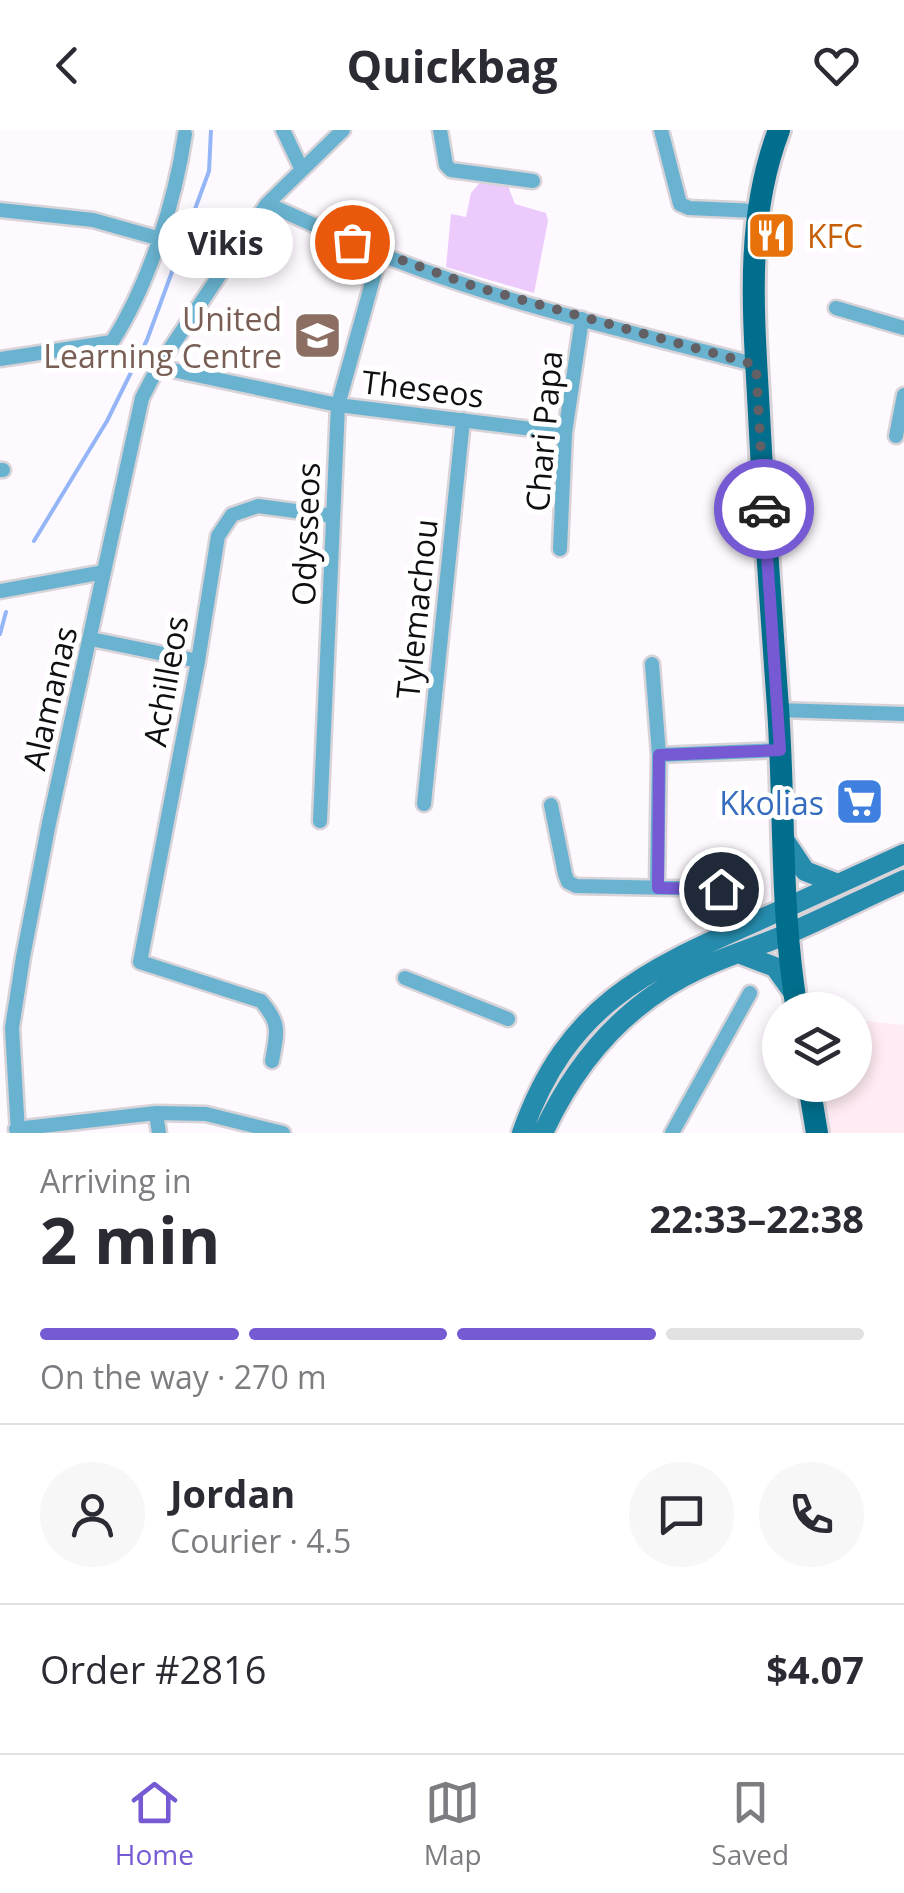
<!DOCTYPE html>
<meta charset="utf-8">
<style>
body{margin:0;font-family:"Open Sans",sans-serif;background:#f7f7f7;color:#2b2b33;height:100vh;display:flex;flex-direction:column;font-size:38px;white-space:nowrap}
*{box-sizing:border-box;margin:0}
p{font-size:32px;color:#7c7c81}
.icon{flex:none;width:55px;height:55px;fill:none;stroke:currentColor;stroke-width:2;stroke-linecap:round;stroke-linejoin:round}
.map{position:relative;height:1003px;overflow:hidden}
.side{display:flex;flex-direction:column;background:#fff;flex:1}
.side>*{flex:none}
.buttons{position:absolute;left:762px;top:862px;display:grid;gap:20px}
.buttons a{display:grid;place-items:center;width:110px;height:110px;border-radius:50%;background:#fff;box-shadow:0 5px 15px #0003;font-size:50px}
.pin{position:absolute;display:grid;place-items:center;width:85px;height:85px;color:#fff;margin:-42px;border:5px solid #fff;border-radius:50%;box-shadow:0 2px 10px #0007}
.courier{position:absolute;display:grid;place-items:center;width:100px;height:100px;margin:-50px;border:8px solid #755ad4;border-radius:50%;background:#fff;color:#222;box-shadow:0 2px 12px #0007}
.bubble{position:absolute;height:70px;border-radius:35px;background:#fff;box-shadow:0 5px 15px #0003;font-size:32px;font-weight:700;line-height:70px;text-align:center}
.headline em{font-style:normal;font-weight:700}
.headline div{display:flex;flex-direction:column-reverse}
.headline{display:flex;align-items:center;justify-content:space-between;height:170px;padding:0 40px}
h1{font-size:65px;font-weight:700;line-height:75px}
.bar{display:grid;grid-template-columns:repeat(4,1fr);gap:15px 10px;align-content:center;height:120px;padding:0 40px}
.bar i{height:12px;border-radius:8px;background:#e1e1e2}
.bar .current{background:#755ad4}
.bar p{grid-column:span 4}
.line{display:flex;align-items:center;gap:25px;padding:0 40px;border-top:2px solid #e1e1e2}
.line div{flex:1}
.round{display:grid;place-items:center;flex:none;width:105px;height:105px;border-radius:52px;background:#f7f7f7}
header{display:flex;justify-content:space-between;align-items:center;height:130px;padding:0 40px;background:#fff;font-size:45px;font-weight:700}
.dock{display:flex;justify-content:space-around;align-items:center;height:140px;border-top:2px solid #e1e1e2;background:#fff;font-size:28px;color:#7c7c81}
.dock a{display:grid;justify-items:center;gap:5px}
.dock .current{color:#755ad4}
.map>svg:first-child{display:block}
</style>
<header><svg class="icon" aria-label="back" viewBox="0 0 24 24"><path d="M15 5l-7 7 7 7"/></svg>Quickbag<svg class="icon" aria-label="heart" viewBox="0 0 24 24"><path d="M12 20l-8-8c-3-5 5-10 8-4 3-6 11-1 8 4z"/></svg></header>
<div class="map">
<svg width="904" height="1003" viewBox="0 0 904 1003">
<rect width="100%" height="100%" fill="#fdf9fe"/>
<path fill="#ffebf3" d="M296,184h15l1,9 27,1v25h-44z
M855,890l49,5v108h-78l-6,-48h35z"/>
<path fill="#eccafc" d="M484,48l27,4 -2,7 6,15 31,9 2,8 -14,72 -88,-26 5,-53 15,3 5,-24z"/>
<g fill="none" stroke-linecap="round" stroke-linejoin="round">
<path stroke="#94b6f7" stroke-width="4" d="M34,411l73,-120 40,-81 62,-169 2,-41
M0,504l6,-22"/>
<defs>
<path id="minor" d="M283,0l19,40
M440,0l6,35 5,5 82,11
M661,0l19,74 9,4 68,3
M267,74c38,16 75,35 113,50 121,49 251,78 377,111
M0,80l93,10 64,18
M836,178l68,20
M0,229l112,-17c37,-58 63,-140 73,-208
M158,237l180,38 227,28
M896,306l8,-41
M0,340h3
M560,419l5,-116 17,-114
M0,461l104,-19
M91,509l107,22
M652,534l7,91 121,-5
M778,580l126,4
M424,674l39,-384
M551,675l14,69 3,8 8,4 145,3
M320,691l18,-416 42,-151
M657,758l2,-133
M405,848l103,41
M272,931c5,-29 9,-37 -11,-60l-121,-39 58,-301 20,-125 14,-21 26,-9 75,10
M156,983l3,20
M16,999l140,-16 50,1 77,19
M18,1003l-6,-105 11,-71 26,-134 93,-425 16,-31 109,-163 76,-74
M672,1003l78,-140"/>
<path id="secondary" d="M783,708l22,33 33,13
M738,823l37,14 20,28
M522,1003c45,-127 121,-162 235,-212 49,-22 98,-45 147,-67
M543,1003c33,-72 83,-130 156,-164 27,-13 57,-22 86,-34 40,-17 79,-37 119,-55"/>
<path id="primary" d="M779,0c-35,91 -25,188 -20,284 5,98 12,196 19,294 7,101 2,202 19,302
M809,955l8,48"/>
</defs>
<use href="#minor" stroke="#d7d3d8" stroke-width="19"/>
<use href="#secondary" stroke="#d7d3d8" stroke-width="25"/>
<use href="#primary" stroke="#d7d3d8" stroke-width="28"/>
<use href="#minor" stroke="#69b3d0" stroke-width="14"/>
<use href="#secondary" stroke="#268cad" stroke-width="20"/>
<use href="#primary" stroke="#006e8c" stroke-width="22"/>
</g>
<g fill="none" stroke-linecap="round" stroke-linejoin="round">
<path stroke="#636065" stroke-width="10" stroke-dasharray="0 18" d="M352,112l124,45 280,78 8,144"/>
<path stroke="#755ad4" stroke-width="12" d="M721,759l-63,-1 1,-133 121,-5 -16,-241"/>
</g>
<defs>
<symbol id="restaurant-square" viewBox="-11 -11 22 22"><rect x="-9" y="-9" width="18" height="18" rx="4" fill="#e8710a" stroke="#fff"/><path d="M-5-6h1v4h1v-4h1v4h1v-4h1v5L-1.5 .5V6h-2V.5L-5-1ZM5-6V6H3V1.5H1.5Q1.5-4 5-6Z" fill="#fff"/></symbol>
<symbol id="school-square" viewBox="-11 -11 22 22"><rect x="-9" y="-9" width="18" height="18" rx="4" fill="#8d6e63" stroke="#fff"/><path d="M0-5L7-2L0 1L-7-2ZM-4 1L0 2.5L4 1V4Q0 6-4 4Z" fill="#fff"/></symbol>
<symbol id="supermarket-square" viewBox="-11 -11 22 22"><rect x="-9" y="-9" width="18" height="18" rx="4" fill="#3f7fe0" stroke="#fff"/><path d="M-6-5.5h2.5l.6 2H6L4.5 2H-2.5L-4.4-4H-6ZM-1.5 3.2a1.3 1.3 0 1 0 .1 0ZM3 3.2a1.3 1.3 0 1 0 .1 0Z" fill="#fff"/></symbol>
</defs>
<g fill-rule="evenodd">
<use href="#restaurant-square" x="744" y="78" width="55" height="55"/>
<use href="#school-square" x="290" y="178" width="55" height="55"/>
<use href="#supermarket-square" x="832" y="644" width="55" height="55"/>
</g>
<g text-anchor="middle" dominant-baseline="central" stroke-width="10" stroke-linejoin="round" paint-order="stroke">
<g font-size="32" fill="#c56008" stroke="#fff" text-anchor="start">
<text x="807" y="105">KFC</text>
</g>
<g font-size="32" fill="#785e54" stroke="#fff" text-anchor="end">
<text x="282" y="188">United<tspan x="282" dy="37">Learning Centre</tspan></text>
</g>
<g font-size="32" fill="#100e12" stroke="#fff">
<text transform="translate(423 258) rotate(7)">Theseos</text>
<text transform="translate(543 301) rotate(-85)">Chari Papa</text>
<text transform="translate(305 404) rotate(-88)">Odysseos</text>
<text transform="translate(416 479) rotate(-84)">Tylemachou</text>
<text transform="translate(165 551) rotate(-80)">Achilleos</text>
<text transform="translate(49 568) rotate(-77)">Alamanas</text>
</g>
<g font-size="32" fill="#366cbe" stroke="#fff" text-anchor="end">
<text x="824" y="672">Kkolias</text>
</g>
</g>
</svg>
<div class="buttons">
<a><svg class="icon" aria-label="layers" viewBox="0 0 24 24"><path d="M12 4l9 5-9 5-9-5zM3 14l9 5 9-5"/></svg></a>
</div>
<div class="pin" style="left:352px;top:112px;background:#ea580c"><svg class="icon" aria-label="bag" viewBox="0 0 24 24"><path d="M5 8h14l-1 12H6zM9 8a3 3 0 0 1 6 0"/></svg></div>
<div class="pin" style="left:721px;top:759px;background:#1f2937"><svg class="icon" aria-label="home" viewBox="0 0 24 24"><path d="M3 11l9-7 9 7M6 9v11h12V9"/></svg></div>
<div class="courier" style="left:764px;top:379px"><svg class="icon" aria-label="car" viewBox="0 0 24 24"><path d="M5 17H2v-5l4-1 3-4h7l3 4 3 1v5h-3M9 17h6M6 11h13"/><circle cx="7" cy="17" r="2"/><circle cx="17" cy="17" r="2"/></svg></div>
<div class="bubble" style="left:158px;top:78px;width:135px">Vikis</div>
</div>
<section class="side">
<div class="headline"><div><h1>2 min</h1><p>Arriving in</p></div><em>22:33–22:38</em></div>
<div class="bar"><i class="current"></i><i class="current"></i><i class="current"></i><i></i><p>On the way · 270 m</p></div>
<div class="line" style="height:180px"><a class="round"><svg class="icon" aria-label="person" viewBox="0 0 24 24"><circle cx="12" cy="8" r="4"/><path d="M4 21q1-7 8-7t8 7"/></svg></a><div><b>Jordan</b><p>Courier · 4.5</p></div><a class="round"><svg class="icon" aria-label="chat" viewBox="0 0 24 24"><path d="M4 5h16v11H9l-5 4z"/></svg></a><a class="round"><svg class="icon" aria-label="phone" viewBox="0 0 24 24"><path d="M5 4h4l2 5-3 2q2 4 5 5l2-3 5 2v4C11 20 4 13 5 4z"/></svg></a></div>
<div class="line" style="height:130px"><div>Order #2816</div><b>$4.07</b></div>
</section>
<nav class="dock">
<a class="current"><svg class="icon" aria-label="home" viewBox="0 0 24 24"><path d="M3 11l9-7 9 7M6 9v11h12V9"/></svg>Home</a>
<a><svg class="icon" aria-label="map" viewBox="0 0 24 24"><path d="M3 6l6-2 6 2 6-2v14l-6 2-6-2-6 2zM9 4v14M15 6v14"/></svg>Map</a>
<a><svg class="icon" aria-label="saved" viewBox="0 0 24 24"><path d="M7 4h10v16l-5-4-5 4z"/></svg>Saved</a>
</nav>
